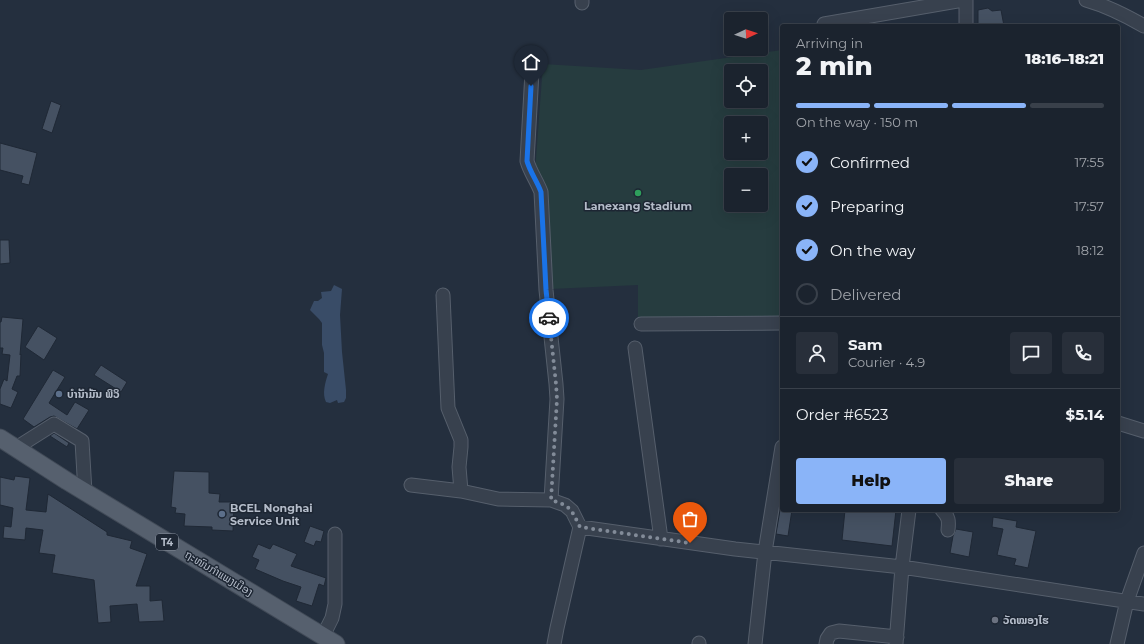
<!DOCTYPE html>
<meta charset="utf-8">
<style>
body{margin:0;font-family:Montserrat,"Noto Sans Lao",sans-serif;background:#282f3a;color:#f1f3f6;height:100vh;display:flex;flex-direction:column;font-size:15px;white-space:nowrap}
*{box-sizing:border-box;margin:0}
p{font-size:13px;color:#a0a4aa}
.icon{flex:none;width:22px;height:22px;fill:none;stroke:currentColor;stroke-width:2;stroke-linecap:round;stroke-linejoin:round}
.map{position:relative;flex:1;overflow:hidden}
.drawer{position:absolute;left:780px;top:24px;width:340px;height:488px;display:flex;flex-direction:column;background:#1b232e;border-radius:4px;box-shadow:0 4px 16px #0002,0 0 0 1px #39404a}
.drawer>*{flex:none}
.needle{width:26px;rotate:87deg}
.buttons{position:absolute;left:724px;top:12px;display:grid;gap:8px}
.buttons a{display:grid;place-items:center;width:44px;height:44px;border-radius:4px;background:#1b232e;box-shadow:0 4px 16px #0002,0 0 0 1px #39404a;font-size:20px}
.pin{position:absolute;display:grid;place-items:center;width:34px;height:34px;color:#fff;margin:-41px -17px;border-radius:50% 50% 50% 0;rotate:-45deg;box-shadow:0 0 4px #0007}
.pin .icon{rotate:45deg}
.courier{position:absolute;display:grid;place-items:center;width:40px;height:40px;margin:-20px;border:3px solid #1a73e8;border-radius:50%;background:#fff;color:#222;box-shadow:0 1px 5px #0007}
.headline em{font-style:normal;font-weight:800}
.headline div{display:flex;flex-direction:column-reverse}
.headline{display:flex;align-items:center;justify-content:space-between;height:68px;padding:0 16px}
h1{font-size:26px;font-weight:800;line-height:30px}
.bar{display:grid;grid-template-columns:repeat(4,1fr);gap:6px 4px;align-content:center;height:48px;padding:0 16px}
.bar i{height:5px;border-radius:3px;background:#39404a}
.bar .selected{background:#8ab4f8}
.bar p{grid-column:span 4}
.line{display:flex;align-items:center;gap:10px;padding:0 16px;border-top:1px solid #39404a}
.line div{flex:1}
.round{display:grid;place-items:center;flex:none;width:42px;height:42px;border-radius:4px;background:#282f3a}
ol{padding:0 16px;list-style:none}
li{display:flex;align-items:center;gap:12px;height:44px}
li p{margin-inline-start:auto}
li .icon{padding:4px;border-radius:50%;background:#8ab4f8;color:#111;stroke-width:4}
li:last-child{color:#a0a4aa}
li i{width:22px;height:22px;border:2px solid #39404a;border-radius:50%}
.button{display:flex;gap:8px;margin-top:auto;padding:8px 16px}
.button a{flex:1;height:46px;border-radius:4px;background:#8ab4f8;color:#111;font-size:16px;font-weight:800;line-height:46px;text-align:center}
.button a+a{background:#282f3a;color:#f1f3f6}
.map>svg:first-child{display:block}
</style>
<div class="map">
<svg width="1144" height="644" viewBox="0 0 1144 644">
<rect width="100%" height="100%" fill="#242f3e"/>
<path fill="#263c3f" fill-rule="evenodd" d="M782,50v268l-144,-1v-32l-88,4 -5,-107 -10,-10 8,-108 98,6zM731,71h30v30h-30zM731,123h30v30h-30zM731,175h30v30h-30z"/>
<path fill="#394c67" d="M334,285l8,4 -2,26 2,37 4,38v8l-2,4 -6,1 -1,-3 -7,3 -4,-1c-4,-8 -1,-19 2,-28l-4,-2v-19l-2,-8v-22l-3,-4 -9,-9 4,-9h4l4,-3 -1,-6 10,-1z"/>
<path fill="#455162" stroke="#1f2835" d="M988,8l4,3 9,-1 3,16h-26v-16z
M51,101l10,4 -9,28 -10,-4z
M0,143l37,10 -8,32 -8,-2 2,-7 -23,-6z
M0,240h9l1,23 -10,1z
M2,317l21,2 -3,36 1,-1 -1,22h-3l-5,13 6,3 -7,16 -11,-4v-15l4,-10 3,2 3,-26 -8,-1 1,-6h-3v-26h1z
M38,326l19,12 -13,22 -19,-13z
M101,365l26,17 -6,10 -27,-17z
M53,370l12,7 -16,26 18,12 8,-13 14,8 -12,19 -23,-13 -4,1 -16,10 -11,-8z
M54,433l15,10 -2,4 -17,-11z
M174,471l35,1v21l11,1 -1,8h15l-1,29 -21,-1v-3l-28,-1 1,-12 -10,-1 1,-5 -5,-1z
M15,476l15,2 -4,32 20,2 2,-18 59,38v3l25,6 -2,7 17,6 -11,32h14v15l12,-1 2,21 -25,1 -2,-18 -27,2 1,16 -13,1 -4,-43 -42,-7 3,-18 -16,-2 4,-23 -17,-2 -1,12 -22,-2 1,-12 7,1 2,-19 -13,-3v-28l14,3z
M780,510h12l-4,26 -12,-2z
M845,510h51l-4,36 -50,-6z
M993,517l24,4 -1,6 20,4 -8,37 -14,-3 2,-6 -19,-4 6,-26 -11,-2z
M310,526l14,5 -3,11 -5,-1 -2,5 -10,-4z
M956,529l17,3 -4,25 -19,-4 3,-17z
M258,544l12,5 3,-5 24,10 -6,12 35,12 -2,8 -5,-2 -7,22 -16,-5 5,-14 -18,-6 -28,-12 4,-9 -7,-3z"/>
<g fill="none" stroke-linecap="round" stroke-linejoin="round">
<defs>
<path id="minor" d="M966,0v26
M1086,0c21,6 39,15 58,26
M582,3v-3
M824,24l139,-24
M532,72l-5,89c3,11 10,20 14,31l5,98 10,94 1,15 -6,101
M443,295l5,113 13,32v7l-2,20 2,24
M641,324l141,-1
M635,348l26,191
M1118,423l26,8
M16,448l38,-24 28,17 3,51
M411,485l50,6 37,8 53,1 14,5 7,6 8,16 -23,101 -3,16
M942,510c7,7 7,11 6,20
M580,527l155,22 167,18 242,37
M323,636l9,-18 3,-14v-70
M699,644v-1
M755,644l10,-92 17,-105
M826,644l1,-5 4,-6 8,-2 58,6
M896,644l6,-77 7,-57
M1117,644l10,-43 17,-48"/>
<path id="major" d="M0,438l67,43 269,163"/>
</defs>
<use href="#minor" stroke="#565f6c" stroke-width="15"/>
<use href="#major" stroke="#414a57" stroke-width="19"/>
<use href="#minor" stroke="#38414e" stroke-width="13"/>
<use href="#major" stroke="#56606e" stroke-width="17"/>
</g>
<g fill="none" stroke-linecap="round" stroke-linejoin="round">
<path stroke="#828b98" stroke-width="4" stroke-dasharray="0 7.2" d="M549,318l7,66 1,15 -6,101c20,6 20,9 29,27l110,16"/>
<path stroke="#1a73e8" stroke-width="5" d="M531,86l-4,75c3,11 10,20 14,31l5,98 3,28"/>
</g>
<circle fill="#2e9e5b" stroke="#1d2633" stroke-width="1.5" cx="638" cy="193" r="4"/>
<g fill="#5c6f8a" stroke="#1d2633" stroke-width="1.5">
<circle cx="59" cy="394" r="4"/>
<circle cx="222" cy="514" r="4"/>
</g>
<circle fill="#6b7280" stroke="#1d2633" stroke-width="1.5" cx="995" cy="620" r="4"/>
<g text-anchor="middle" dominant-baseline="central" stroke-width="3" stroke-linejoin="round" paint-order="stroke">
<rect fill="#1d2633" stroke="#878f9c" stroke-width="1" x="156" y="534" width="22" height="16" rx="3"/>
<g font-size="10" font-weight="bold" fill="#b4bcc9">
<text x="167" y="542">T4</text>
</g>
<g font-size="11" font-weight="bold" fill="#b4bcc9" stroke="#1d2633" text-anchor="start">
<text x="638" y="206" text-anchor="middle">Lanexang Stadium</text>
<text x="67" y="394">ບຳ້ນຳ້ມັນ ພິວິ</text>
<text x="230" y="508">BCEL Nonghai<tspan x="230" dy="13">Service Unit</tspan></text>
<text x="1003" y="620">ວັດໝອງໄຮ</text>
</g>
<g font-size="11" fill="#b4bcc9" stroke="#1d2633">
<text transform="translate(219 573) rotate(31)">ຖະໜົນກຳແພງເມືອງ</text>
</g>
</g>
</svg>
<div class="buttons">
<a><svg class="needle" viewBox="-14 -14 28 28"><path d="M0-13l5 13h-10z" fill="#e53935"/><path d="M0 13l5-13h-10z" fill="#a0a4aa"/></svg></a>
<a><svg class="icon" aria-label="locate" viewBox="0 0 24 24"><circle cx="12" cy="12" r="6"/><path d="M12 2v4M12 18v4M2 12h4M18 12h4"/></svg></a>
<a>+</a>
<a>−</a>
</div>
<div class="pin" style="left:690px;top:543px;background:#ea580c"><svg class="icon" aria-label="bag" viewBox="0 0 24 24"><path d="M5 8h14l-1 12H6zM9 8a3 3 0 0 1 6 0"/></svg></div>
<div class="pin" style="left:531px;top:86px;background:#1f2937"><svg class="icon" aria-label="home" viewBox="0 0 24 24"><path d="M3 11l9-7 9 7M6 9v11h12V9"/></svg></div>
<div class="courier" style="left:549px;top:318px"><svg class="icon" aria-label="car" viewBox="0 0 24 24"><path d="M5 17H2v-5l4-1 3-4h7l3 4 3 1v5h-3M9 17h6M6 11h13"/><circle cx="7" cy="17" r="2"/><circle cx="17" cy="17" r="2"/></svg></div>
<section class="drawer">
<div class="headline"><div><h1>2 min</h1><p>Arriving in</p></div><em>18:16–18:21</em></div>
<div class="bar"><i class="selected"></i><i class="selected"></i><i class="selected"></i><i></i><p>On the way · 150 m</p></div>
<ol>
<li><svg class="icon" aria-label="check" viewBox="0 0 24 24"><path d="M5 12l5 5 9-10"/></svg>Confirmed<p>17:55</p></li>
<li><svg class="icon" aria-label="check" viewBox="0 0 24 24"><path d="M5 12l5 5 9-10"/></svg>Preparing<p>17:57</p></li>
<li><svg class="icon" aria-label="check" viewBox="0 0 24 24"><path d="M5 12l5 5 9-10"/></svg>On the way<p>18:12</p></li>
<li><i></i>Delivered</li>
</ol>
<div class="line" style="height:72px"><a class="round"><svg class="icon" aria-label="person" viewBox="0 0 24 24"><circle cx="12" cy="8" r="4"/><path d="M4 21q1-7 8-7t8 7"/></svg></a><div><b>Sam</b><p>Courier · 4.9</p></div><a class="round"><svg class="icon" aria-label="chat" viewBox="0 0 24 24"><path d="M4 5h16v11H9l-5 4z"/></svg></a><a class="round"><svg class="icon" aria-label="phone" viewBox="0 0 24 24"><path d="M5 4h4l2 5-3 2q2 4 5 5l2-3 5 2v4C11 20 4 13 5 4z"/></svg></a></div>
<div class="line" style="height:52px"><div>Order #6523</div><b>$5.14</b></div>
<div class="button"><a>Help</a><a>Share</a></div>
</section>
</div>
